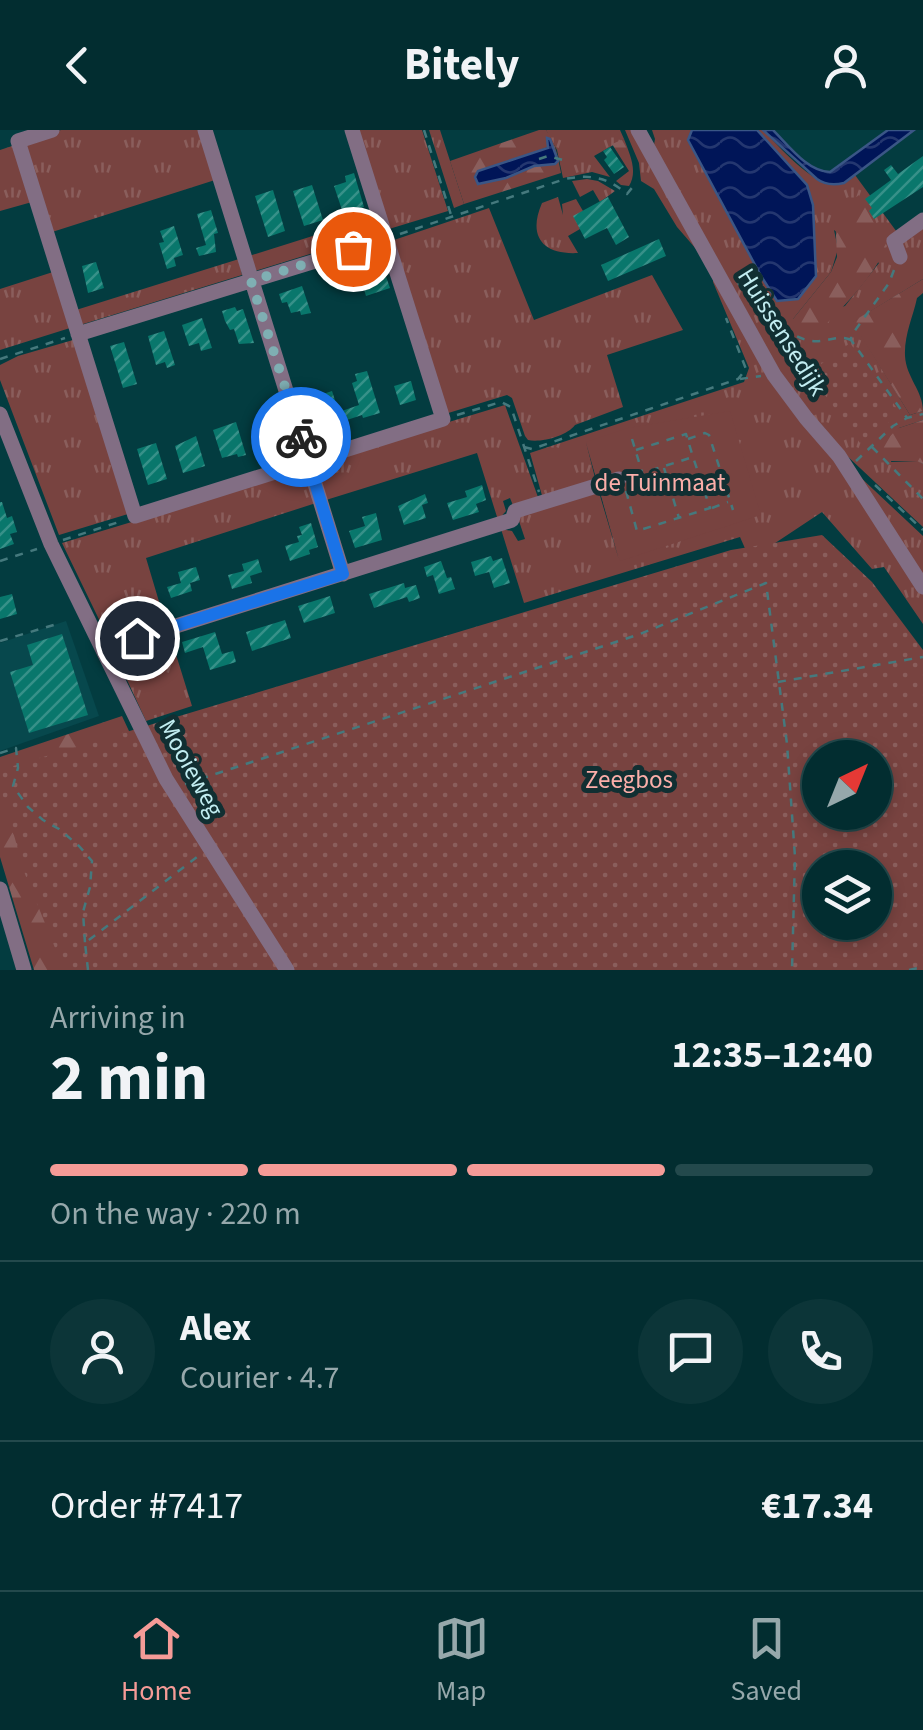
<!DOCTYPE html>
<meta charset="utf-8">
<style>
body{margin:0;font-family:"Source Sans 3",sans-serif;background:#0c3538;color:#f1f3f6;height:100vh;display:flex;flex-direction:column;font-size:38px;white-space:nowrap}
*{box-sizing:border-box;margin:0}
p{font-size:32px;color:#96a8ab}
.icon{flex:none;width:55px;height:55px;fill:none;stroke:currentColor;stroke-width:2;stroke-linecap:round;stroke-linejoin:round}
.map{position:relative;height:840px;overflow:hidden}
.panel{display:flex;flex-direction:column;background:#022d30;flex:1}
.panel>*{flex:none}
.needle{width:65px;rotate:43deg}
.tools{position:absolute;left:802px;top:610px;display:grid;gap:20px}
.tools a{display:grid;place-items:center;width:90px;height:90px;border-radius:50%;background:#022d30;box-shadow:0 5px 15px #0003,0 0 0 2px #23494c;font-size:50px}
.pin{position:absolute;display:grid;place-items:center;width:85px;height:85px;color:#fff;margin:-42px;border:5px solid #fff;border-radius:50%;box-shadow:0 2px 10px #0007}
.courier{position:absolute;display:grid;place-items:center;width:100px;height:100px;margin:-50px;border:8px solid #1a73e8;border-radius:50%;background:#fff;color:#222;box-shadow:0 2px 12px #0007}
.headline em{font-style:normal;font-weight:700}
.headline div{display:flex;flex-direction:column-reverse}
.headline{display:flex;align-items:center;justify-content:space-between;height:170px;padding:0 50px}
h1{font-size:65px;font-weight:700;line-height:75px}
.bar{display:grid;grid-template-columns:repeat(4,1fr);gap:15px 10px;align-content:center;height:120px;padding:0 50px}
.bar i{height:12px;border-radius:8px;background:#23494c}
.bar .selected{background:#f59b97}
.bar p{grid-column:span 4}
.line{display:flex;align-items:center;gap:25px;padding:0 50px;border-top:2px solid #23494c}
.line div{flex:1}
.round{display:grid;place-items:center;flex:none;width:105px;height:105px;border-radius:52px;background:#0c3538}
header{display:flex;justify-content:space-between;align-items:center;height:130px;padding:0 50px;background:#022d30;font-size:45px;font-weight:700}
.tab-bar{display:flex;justify-content:space-around;align-items:center;height:140px;border-top:2px solid #23494c;background:#022d30;font-size:28px;color:#96a8ab}
.tab-bar a{display:grid;justify-items:center;gap:5px}
.tab-bar .selected{color:#f59b97}
.map>svg:first-child{display:block}
</style>
<header><svg class="icon" aria-label="back" viewBox="0 0 24 24"><path d="M15 5l-7 7 7 7"/></svg>Bitely<svg class="icon" aria-label="person" viewBox="0 0 24 24"><circle cx="12" cy="8" r="4"/><path d="M4 21q1-7 8-7t8 7"/></svg></header>
<div class="map">
<svg width="923" height="840" viewBox="0 0 923 840">
<defs>
<pattern id="grass-tufts" width="24" height="20" patternUnits="userSpaceOnUse" patternTransform="scale(2.5)"><rect width="24" height="20" fill="#784340"/><path d="M3 7l-1-3M5 7V3M7 7l1-3M15 17l-1-3M17 17v-4M19 17l1-3" fill="none" stroke="#8a5e5c"/></pattern>
<pattern id="forest-firs" width="22" height="20" patternUnits="userSpaceOnUse" patternTransform="scale(2.5)"><rect width="22" height="20" fill="#784340"/><path d="M5 1l3.5 6h-7zM16 11l3.5 6h-7z" fill="#8a5e5c"/></pattern>
<pattern id="park-dots" width="8" height="8" patternUnits="userSpaceOnUse" patternTransform="scale(2.5)"><rect width="8" height="8" fill="#784340"/><path d="M2 2h.1M6 6h.1" fill="none" stroke="#8a5e5c" stroke-width="1.8" stroke-linecap="round"/></pattern>
<pattern id="water-waves" width="16" height="10" patternUnits="userSpaceOnUse" patternTransform="scale(2.5)"><rect width="16" height="10" fill="#001558"/><path d="M0 5q4-4 8 0t8 0" fill="none" stroke="#243770"/></pattern>
<pattern id="building-hatch" width="6" height="6" patternUnits="userSpaceOnUse" patternTransform="scale(2.5)"><rect width="6" height="6" fill="#09776c"/><path d="M-1 1l2-2M0 6l6-6M5 7l2-2" fill="none" stroke="#379189"/></pattern>
</defs>
<rect width="100%" height="100%" fill="#033c40"/>
<path fill="#07484d" d="M66,491l33,95 -99,35v-108z"/>
<path fill="url(#grass-tufts)" fill-rule="evenodd" d="M61,0h139l15,50 -166,53 -28,-90z
M359,0h63l26,81 -59,18z
M429,0h11l24,74 -10,4z
M546,0h74l4,9 -30,17 16,21 -18,-5 -29,6 -6,-28z
M625,0h8l70,127 -26,-30 -23,-38 -13,-8 -2,-18z
M652,0h40l-4,10 73,136 16,25 3,-146 -11,-10 -11,-15h5c17,17 53,61 79,54 4,-1 10,-7 13,-9l47,64 21,-15v55l-70,43 57,93 13,-4v9l-24,8 -8,34 27,-1 5,3v63l-94,-88 -32,-38 -144,-250 2,-12zM834,100l45,33 -34,43 -52,13 38,-47 7,-23z
M15,15l17,57 -32,9v-61z
M587,49l11,2 17,10 -15,11 -7,-12 -13,7 -8,-16z
M558,67l5,18 -1,-11 14,-5 7,12 -3,18 -12,7 10,17c-37,2 -50,-18 -36,-50z
M489,78l45,112 118,-45 31,55 -76,25 16,52 -48,18c-8,11 -34,18 -47,15l-3,-4 -13,-38 -5,-3 -62,19 -54,-173z
M376,86l5,16 -126,39 -6,-15z
M239,129l3,16 -162,50 -4,-15z
M53,142l17,56 -70,22v-61z
M713,145l210,319v30l-39,-57 -12,2 -50,-57 -62,41 10,52 -30,-68 -216,66 -23,-74 11,2 6,10 7,-2 -8,-24 81,-26 21,71 -33,-118 10,40 -53,17 -13,-46 214,-71 5,-14 -36,-86z
M73,210l55,174 -69,21 -59,-155v-15l18,-9z
M505,275l34,95 -25,8 -4,-10 -7,3 3,10 -8,9 -21,-67 -151,47 -10,-36 4,-3z
M304,340l12,33 -170,55 20,67 -57,15 -47,-97z
M858,345l65,61v44z
M169,502l23,74 -46,15 -31,-67 5,-6z"/>
<path fill="url(#forest-firs)" fill-rule="evenodd" d="M539,0h7c10,12 12,28 15,43l-97,31 -14,-43zM548,17l-7,19h-7l-28,12 -28,-7z
M624,9c6,16 14,32 5,47l-8,-1 -5,-4 13,-10 -17,-27z
M859,65l28,51c-17,37 -48,64 -76,94l-15,-13 -3,-8 38,-47 6,-15 -2,-43z
M923,149v14l-6,5c-4,19 -13,37 -12,58 1,21 18,35 18,55l-13,4 -58,-93z
M923,290v44l-6,-3h-35l-9,-10 26,-23z
M122,586l13,28 -5,226h-96l-34,-113v-100z"/>
<path fill="url(#park-dots)" fill-rule="evenodd" d="M850,213l51,71 -41,29 -51,-70z
M822,405l50,47 51,68v320h-859l-39,-96 -25,-88v-16l731,-220zM820,628h55v54h-55zM820,738h55v54h-55z"/>
<path fill="#784340" d="M730,281l31,104 -141,46 -34,-119 42,-14z"/>
<path fill="url(#water-waves)" stroke="#3a5686" stroke-width="2.5" d="M692,0h65l50,55 6,20 3,71 -18,23 -21,2 -16,-25 -73,-136z
M763,0h10c16,16 34,41 57,42l58,-42h26l-70,53c-9,2 -19,2 -27,-4z
M547,8l3,1 8,22 -3,3 -21,2 -28,12 -28,6 -3,-7 3,-6 70,-23z"/>
<path fill="url(#building-hatch)" d="M610,17l14,20 -10,7 -10,-14 3,-3 -4,-6z
M923,26v31l-49,32 -5,-8 3,-3 -7,-9 26,-19 -7,-10 7,-5 7,9z
M354,43l10,34 -21,6 -9,-27 12,-4 -1,-6z
M312,55l11,35 -19,6 -11,-35z
M273,60l12,41 -17,6 -13,-41z
M608,67l21,40 -13,8 -9,-17 -22,11 -12,-23z
M211,80l7,23 -4,1 2,18 -17,4 -3,-8 10,-3 -9,-31z
M174,96l9,29 -9,3 2,8 -9,3 -8,-26 5,-1 -4,-11z
M659,109l7,17 -58,25 -7,-16z
M96,132l8,26 -16,5 -6,-27z
M382,135l8,23 -24,8 -8,-27 8,-3 1,3z
M302,156l9,27 -10,2 -1,-4 -9,2 -4,-11 -5,1 -3,-9z
M235,177l2,4 6,-2 11,34 -15,1 -5,-15 -4,1 -5,-9 -3,-10z
M202,188l10,30 -11,3 -2,-8 -10,3 -7,-21z
M164,201l11,34 -8,3 -2,-6 -9,3 -8,-29z
M124,212l13,42 -14,4 -13,-42z
M367,241l13,42 -17,5 -1,-3 -36,12 -8,-26 7,-2 -2,-5 9,-3 7,21 20,-7 -7,-22 5,-2 -2,-7z
M411,251l5,19 -16,5 -6,-19z
M275,278l8,26 -5,1 1,6 -6,2 1,3 -12,3 -8,-26 12,-5 -2,-6z
M236,292l10,33 -8,2 -1,-3 -15,4 -9,-28z
M196,306l9,30 -22,7 -8,-27z
M156,313l11,36 -19,6 -11,-36z
M482,355l4,15 -10,4 3,8 -26,8 -6,-17 20,-6 -2,-6z
M425,364l3,9 -6,2 4,13 -22,7 -6,-19z
M0,372h2l5,16 5,-2 5,16 -7,2 4,10 -14,5z
M376,383l6,27 -27,8 -6,-17 16,-5 -3,-9z
M311,393l7,24 -9,3 1,4 -20,7 -5,-15 14,-4 -2,-6 5,-1 -3,-8z
M491,426l2,5 9,-3 8,25 -16,5 -5,-16 -14,4 -4,-14z
M258,429l4,13 -12,4 2,7 -20,6 -4,-14 16,-4 -2,-7z
M441,431l6,17 4,-1 4,12 -16,5 -6,-19 -6,2 -3,-10z
M196,437l4,13 -10,3 2,8 -21,7 -4,-11 14,-4 -3,-11z
M404,453l1,5 11,-3 4,13 -11,4 -2,-5 -33,11 -5,-14z
M12,464l5,20 -17,5v-22z
M330,466l5,17 -31,10 -6,-17z
M285,490l6,18 -39,13 -6,-19z
M215,502l7,22 11,-3 3,11 -26,8 -7,-23 -18,6 -3,-11z
M62,504l26,81 -59,18 -19,-61 23,-7 -6,-20z"/>
<g fill="none" stroke-linecap="round" stroke-linejoin="round">
<path stroke="#45797d" stroke-width="2.5" stroke-dasharray="8 8" stroke-linecap="butt" d="M424,0l28,88
M539,29l9,-3 15,4
M400,104l165,-55c25,-5 42,-2 62,15l8,-10
M894,140l-5,13 -38,53v4l56,78
M738,153c19,19 46,55 74,58 14,2 26,-7 39,-1
M0,229l65,-21
M740,249l21,-3
M457,285l44,-13 10,5 28,85
M632,309l10,33
M688,309l17,-6 4,2 24,75
M524,317l8,2 206,-70 8,-10 -20,-51
M872,317l51,52
M636,320l50,-16 7,23
M856,331l37,-35 14,-8 16,-4
M664,338l15,50
M875,355l48,45
M626,361l11,40 73,-23 -17,-51 -63,20
M712,378l16,-6
M63,410l59,-19
M0,431l37,-12
M0,511l57,-17
M778,552l145,-25
M0,623l16,-5 2,20 -5,18 15,21 15,13 16,9 20,17 13,15 -2,26 -7,25 2,31
M185,654l455,-150 126,-51 21,161 8,113 -3,113
M88,840l-3,-27 112,-86
M909,840l14,-3"/>
<path stroke="#826e84" stroke-width="15" d="M52,0l-34,11 117,375 308,-97 -91,-289
M205,0l138,444
M638,0l136,245 32,43 33,38 84,131
M900,127l-6,-16 29,-21
M78,204l309,-95
M0,284l51,130 115,235 121,191
M103,519l409,-129 3,-9 104,-32
M0,759l24,81"/>
</g>
<g fill="none" stroke-linecap="round" stroke-linejoin="round">
<path stroke="#7fafb3" stroke-width="10" stroke-dasharray="0 18" d="M301,307l-50,-156 102,-32"/>
<path stroke="#1a73e8" stroke-width="12" d="M137,508l206,-64 -42,-137"/>
</g>
<g text-anchor="middle" dominant-baseline="central" stroke-width="10" stroke-linejoin="round" paint-order="stroke">
<g font-size="25" fill="#c2edf1" stroke="#112f32">
<text transform="translate(782 202) rotate(58)">Huissensedijk</text>
<text transform="translate(191 638) rotate(61)">Mooieweg</text>
</g>
<g font-size="25" fill="#fbaea9" stroke="#112f32">
<text x="660" y="353">de Tuinmaat</text>
<text x="629" y="650">Zeegbos</text>
</g>
</g>
</svg>
<div class="tools">
<a><svg class="needle" viewBox="-14 -14 28 28"><path d="M0-13l5 13h-10z" fill="#e53935"/><path d="M0 13l5-13h-10z" fill="#96a8ab"/></svg></a>
<a><svg class="icon" aria-label="layers" viewBox="0 0 24 24"><path d="M12 4l9 5-9 5-9-5zM3 14l9 5 9-5"/></svg></a>
</div>
<div class="pin" style="left:353px;top:119px;background:#ea580c"><svg class="icon" aria-label="bag" viewBox="0 0 24 24"><path d="M5 8h14l-1 12H6zM9 8a3 3 0 0 1 6 0"/></svg></div>
<div class="pin" style="left:137px;top:508px;background:#1f2937"><svg class="icon" aria-label="home" viewBox="0 0 24 24"><path d="M3 11l9-7 9 7M6 9v11h12V9"/></svg></div>
<div class="courier" style="left:301px;top:307px"><svg class="icon" aria-label="bike" viewBox="0 0 24 24"><circle cx="6" cy="16" r="4"/><circle cx="18" cy="16" r="4"/><path d="M6 16l4-8h5l3 8M10 8l3 8H6M13 5h3"/></svg></div>
</div>
<section class="panel">
<div class="headline"><div><h1>2 min</h1><p>Arriving in</p></div><em>12:35–12:40</em></div>
<div class="bar"><i class="selected"></i><i class="selected"></i><i class="selected"></i><i></i><p>On the way · 220 m</p></div>
<div class="line" style="height:180px"><a class="round"><svg class="icon" aria-label="person" viewBox="0 0 24 24"><circle cx="12" cy="8" r="4"/><path d="M4 21q1-7 8-7t8 7"/></svg></a><div><b>Alex</b><p>Courier · 4.7</p></div><a class="round"><svg class="icon" aria-label="chat" viewBox="0 0 24 24"><path d="M4 5h16v11H9l-5 4z"/></svg></a><a class="round"><svg class="icon" aria-label="phone" viewBox="0 0 24 24"><path d="M5 4h4l2 5-3 2q2 4 5 5l2-3 5 2v4C11 20 4 13 5 4z"/></svg></a></div>
<div class="line" style="height:130px"><div>Order #7417</div><b>€17.34</b></div>
</section>
<nav class="tab-bar">
<a class="selected"><svg class="icon" aria-label="home" viewBox="0 0 24 24"><path d="M3 11l9-7 9 7M6 9v11h12V9"/></svg>Home</a>
<a><svg class="icon" aria-label="map" viewBox="0 0 24 24"><path d="M3 6l6-2 6 2 6-2v14l-6 2-6-2-6 2zM9 4v14M15 6v14"/></svg>Map</a>
<a><svg class="icon" aria-label="saved" viewBox="0 0 24 24"><path d="M7 4h10v16l-5-4-5 4z"/></svg>Saved</a>
</nav>
